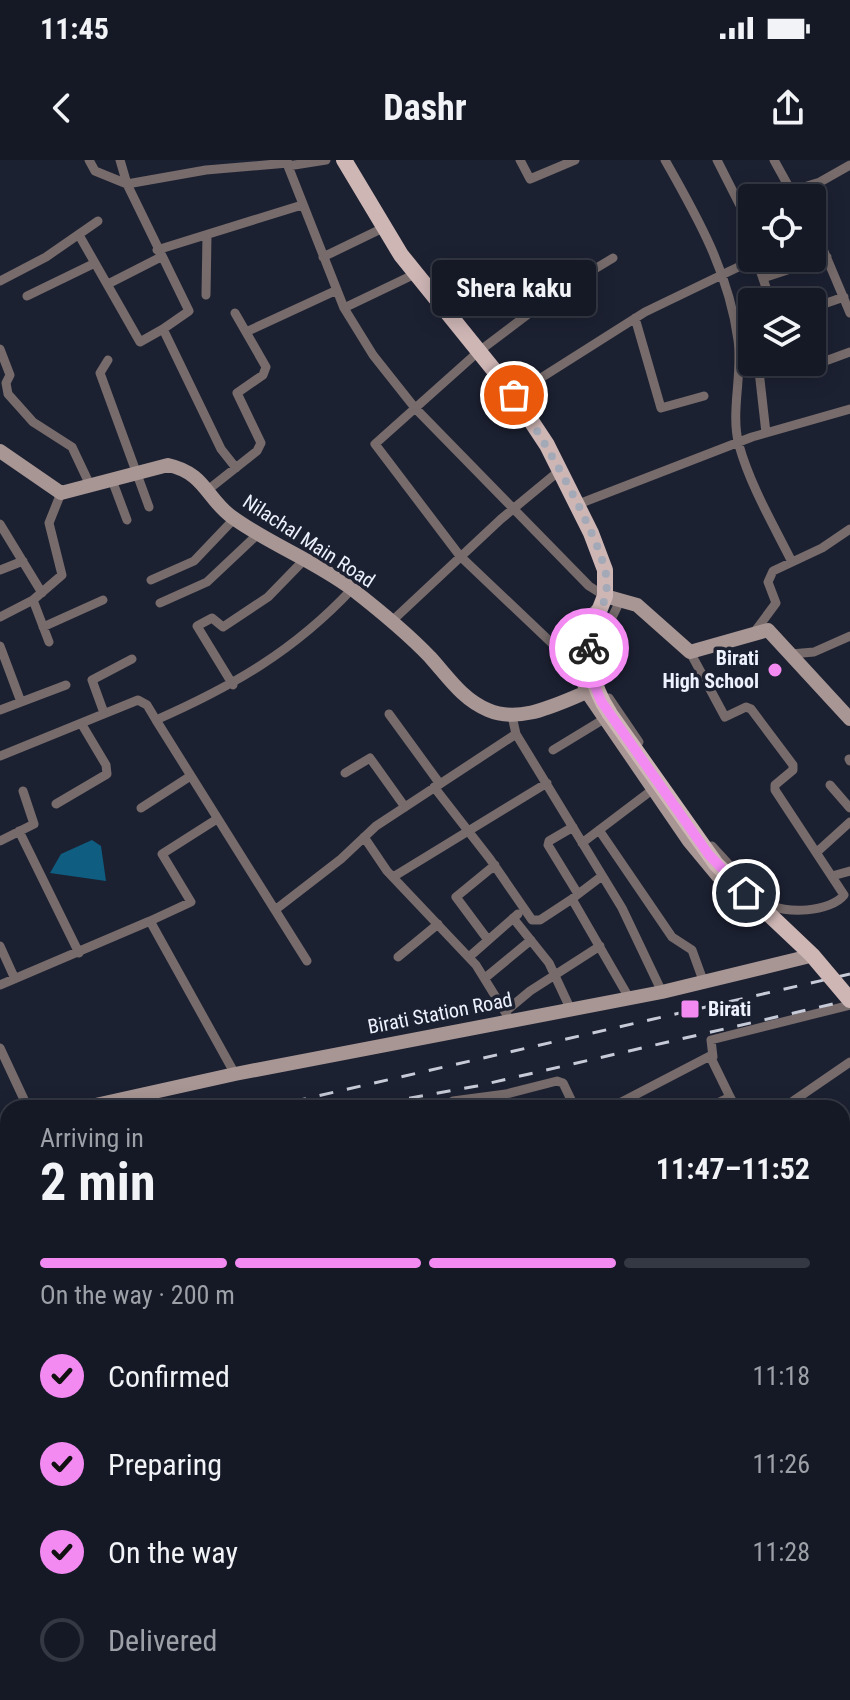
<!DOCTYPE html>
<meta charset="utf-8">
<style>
body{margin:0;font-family:"Roboto Condensed",sans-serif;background:#222632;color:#f1f3f6;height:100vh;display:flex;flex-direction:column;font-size:30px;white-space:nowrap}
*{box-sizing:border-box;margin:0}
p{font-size:26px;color:#9da0a7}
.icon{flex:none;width:44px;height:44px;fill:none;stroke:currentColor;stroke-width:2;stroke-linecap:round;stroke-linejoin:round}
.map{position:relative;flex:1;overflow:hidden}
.drawer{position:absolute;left:0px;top:940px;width:850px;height:600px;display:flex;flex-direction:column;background:#151926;border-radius:24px 24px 0 0;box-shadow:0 4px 20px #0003,0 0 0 2px #343843}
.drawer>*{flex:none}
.fabs{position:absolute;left:738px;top:24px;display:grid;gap:16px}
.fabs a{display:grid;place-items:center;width:88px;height:88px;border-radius:8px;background:#151926;box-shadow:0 4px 20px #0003,0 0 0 2px #343843;font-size:40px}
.pin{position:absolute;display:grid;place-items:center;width:68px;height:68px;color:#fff;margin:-34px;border:4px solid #fff;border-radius:50%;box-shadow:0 2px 8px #0007}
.courier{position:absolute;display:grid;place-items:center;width:80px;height:80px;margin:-40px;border:6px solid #f28af2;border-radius:50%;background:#fff;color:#222;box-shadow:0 2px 10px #0007}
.bubble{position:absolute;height:56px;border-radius:8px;background:#151926;box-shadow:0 4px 20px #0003,0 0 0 2px #343843;font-size:26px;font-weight:700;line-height:56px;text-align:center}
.overview em{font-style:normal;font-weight:700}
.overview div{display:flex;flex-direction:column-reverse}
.overview{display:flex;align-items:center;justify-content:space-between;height:136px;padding:0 40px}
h1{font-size:52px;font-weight:700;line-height:60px}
.bar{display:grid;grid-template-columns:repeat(4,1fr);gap:12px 8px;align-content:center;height:96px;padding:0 40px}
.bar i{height:10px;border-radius:6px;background:#343843}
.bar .on{background:#f28af2}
.bar p{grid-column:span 4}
ol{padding:0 40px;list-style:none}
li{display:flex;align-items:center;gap:24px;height:88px}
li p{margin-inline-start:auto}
li .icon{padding:8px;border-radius:50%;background:#f28af2;color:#111;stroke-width:4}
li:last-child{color:#9da0a7}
li i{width:44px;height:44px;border:4px solid #343843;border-radius:50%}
.status{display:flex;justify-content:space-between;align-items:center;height:56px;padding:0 40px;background:#151926;direction:ltr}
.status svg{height:22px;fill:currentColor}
header{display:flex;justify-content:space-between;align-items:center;height:104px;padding:0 40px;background:#151926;font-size:36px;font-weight:700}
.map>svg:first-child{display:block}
</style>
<div class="status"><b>11:45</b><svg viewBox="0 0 49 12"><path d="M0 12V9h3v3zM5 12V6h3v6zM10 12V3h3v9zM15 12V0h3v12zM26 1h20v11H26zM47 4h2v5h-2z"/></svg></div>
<header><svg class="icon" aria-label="back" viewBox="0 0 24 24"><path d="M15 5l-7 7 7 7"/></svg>Dashr<svg class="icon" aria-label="share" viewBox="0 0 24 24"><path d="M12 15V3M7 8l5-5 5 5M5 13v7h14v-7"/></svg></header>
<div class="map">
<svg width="850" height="1540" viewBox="0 0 850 1540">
<rect width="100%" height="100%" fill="#1c2132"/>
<path fill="#0f5d81" d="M92,680l9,6 5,35 -56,-8 11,-19z
M610,1532h79l-12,8h-78z"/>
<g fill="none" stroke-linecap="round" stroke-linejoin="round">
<path stroke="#776b6b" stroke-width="9" d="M89,0l6,11 32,13
M120,0l7,24
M326,0l-38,6 56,142 29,47 42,53 174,178 16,10
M520,0l10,19 45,-19
M665,0c33,58 64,113 73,180 5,34 -8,72 1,105 11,40 34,79 53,117
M717,0l35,69
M774,0l21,38
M791,31l29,-9 30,-17
M812,63l38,90
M79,75l61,107 23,-13
M157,90l145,-45
M323,97l60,-29
M756,98l15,44
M763,118l64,-21
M0,121l46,-24 52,-36
M108,124l53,-27
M206,135l1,-60
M27,136l68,-33
M344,148l71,-34
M812,148l32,-11
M635,158l26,90 43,-12
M246,172l91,-42
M0,189l10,26 -4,8 2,11 25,28 39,25 18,38
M108,200l-8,13 49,134
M758,202l8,71
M798,211l52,-19
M514,235l131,-83 112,-54
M236,308l-15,-19 -58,-120 26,-18 -62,-127 79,-14 82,-7
M112,320l15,40
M209,329l48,-38 4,-8 -24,-50 26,-18 3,-8 -31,-54
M576,345l176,-68 98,-28
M0,364l42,69
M0,410l23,-9
M151,420l43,-19 40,-42
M352,429c-58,62 -119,97 -196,131l119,190 66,-51 35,-33 140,-92
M33,440l16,42
M160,443l47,-21 52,-49
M0,457l33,-17 29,-25 -13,-52 12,-30
M392,461l109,-102 58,-48
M43,467l60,-27
M756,470l20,-27 -8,-21 5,-11 49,-23 28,-19
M0,486l21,56
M690,492l35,65 21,-10 5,2 42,56v5l-18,15v5l69,105c-13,17 -60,20 -77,8
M791,494l23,-2 36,-16
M598,501l3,-21 19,-39
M579,509l-119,-113 -85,-112 103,-92 82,-62 53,-32
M233,525l-36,-59 15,-8 11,9 45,-30 37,-38
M609,538l30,44
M0,550l66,-25
M104,553l-12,-33 40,-21
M389,554l51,70
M512,556l4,18 106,174 40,84
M553,590l51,-31
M0,596l138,-56 9,5 9,15
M849,599l1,2
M345,613l25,-15 35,49
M830,625l20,23
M434,627l56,72 42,61h8l32,-21 56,97
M56,644l51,-30 -1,-9 -25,-42
M141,648l48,-31
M573,667l-24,14 -1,4 30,49
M599,670l73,107 20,13 12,33
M19,671l60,122
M364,677l23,34 89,94 34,55
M0,681l34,-17 -11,-33
M582,683l70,-53
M712,686l22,24
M817,692l33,-30
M832,716l18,-5
M393,717l154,-94
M573,738l29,-22
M275,750l32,51
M513,758l36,45 21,45
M150,761l41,-19 -29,-48 55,-35
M488,780l-32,-43 39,-32
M0,786l15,33
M398,797l40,-33
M469,797l49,-43
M485,818l46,-38
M0,825l150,-64 85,153
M505,852l25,-21 70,-45
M0,888l28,60
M713,897l-2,-17 139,-35
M450,948l3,-7 53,-7 51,-13 6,2 12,25
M610,948l100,-52 20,41
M707,948l23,-11 6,11
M783,948l67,-46
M0,1079l8,-2
M0,1136l5,1 3,11
M0,1180l8,-4
M0,1191l8,24
M842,1209l8,-6
M8,1269l-5,6 5,19
M842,1284l8,10
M842,1360l8,-6
M1,1386l7,28
M842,1412l8,-6
M842,1472l8,-5
M842,1519l8,-4
M48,1532l1,8
M138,1532l2,8
M188,1532l2,8
M239,1532l3,8
M288,1532l1,8
M320,1532l2,8
M408,1532l1,8
M767,1532l6,8
M729,1540l9,-8
M819,1540l4,-8"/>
<path stroke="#a89694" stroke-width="14" d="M0,291l61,42 107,-28c37,8 38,33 64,52 37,27 83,44 120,72 27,21 54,43 78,68 18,20 32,42 58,53 32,14 69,-6 99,-18
M605,436l32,9 53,47 78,-22 82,89
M600,448c-26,22 -26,54 -13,84l102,149 29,35
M82,948l153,-34 427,-82 144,-35
M0,968l8,-3
M842,1026l8,-5
M0,1386l8,-2"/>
<path stroke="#ceb6b5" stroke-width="16" d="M344,0l57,95 113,140 33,50 44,88 14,37v26l-11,28"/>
<path stroke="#c7cbd8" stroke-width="3" stroke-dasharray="14 14" stroke-linecap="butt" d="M265,948l585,-134
M354,948l123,-22 373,-86
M0,1015l8,-1"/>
<path stroke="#ceb6b5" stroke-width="16" d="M594,464c-8,35 -3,61 16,90l106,150 96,91 38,45"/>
</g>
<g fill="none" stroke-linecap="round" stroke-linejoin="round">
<path stroke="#a4a9b7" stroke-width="8" stroke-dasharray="0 14.4" d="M514,235c24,34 91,148 93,187 0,23 -15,44 -18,66"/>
<path stroke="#f28af2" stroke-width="10" d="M589,488l4,33 8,20 108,154 37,38"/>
</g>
<g fill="#f28af2" stroke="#1c2132" stroke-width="3">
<circle cx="775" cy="510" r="8"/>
<rect x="680" y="839" width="20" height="20" rx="4"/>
</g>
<g text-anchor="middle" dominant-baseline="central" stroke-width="7" stroke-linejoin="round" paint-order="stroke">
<g font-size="20" fill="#eef2fe" stroke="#1c2132">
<text transform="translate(309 381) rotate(33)">Nilachal Main Road</text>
<text transform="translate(440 853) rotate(-11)">Birati Station Road</text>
</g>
<g font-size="20" font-weight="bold" fill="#eef2fe" stroke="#1c2132" text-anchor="end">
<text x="759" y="498">Birati<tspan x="759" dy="23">High School</tspan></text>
<text x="708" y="849" text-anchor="start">Birati</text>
</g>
</g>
</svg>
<div class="fabs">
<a><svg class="icon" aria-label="locate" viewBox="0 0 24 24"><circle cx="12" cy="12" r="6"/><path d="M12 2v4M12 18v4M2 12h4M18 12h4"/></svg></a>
<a><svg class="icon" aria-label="layers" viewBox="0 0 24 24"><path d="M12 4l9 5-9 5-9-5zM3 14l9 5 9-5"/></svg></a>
</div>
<div class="pin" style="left:514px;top:235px;background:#ea580c"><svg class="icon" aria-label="bag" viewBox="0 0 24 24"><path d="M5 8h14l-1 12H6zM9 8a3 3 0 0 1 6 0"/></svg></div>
<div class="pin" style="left:746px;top:733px;background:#1f2937"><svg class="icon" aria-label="home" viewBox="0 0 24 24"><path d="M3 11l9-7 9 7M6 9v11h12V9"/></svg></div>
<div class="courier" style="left:589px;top:488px"><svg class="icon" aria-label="bike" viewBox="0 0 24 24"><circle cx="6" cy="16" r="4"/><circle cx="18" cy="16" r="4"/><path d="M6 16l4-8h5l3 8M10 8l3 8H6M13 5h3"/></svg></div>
<div class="bubble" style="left:432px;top:100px;width:164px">Shera kaku</div>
<section class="drawer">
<div class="overview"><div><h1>2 min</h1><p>Arriving in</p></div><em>11:47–11:52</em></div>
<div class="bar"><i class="on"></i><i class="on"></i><i class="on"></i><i></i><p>On the way · 200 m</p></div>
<ol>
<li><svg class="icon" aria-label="check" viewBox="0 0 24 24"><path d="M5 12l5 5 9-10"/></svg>Confirmed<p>11:18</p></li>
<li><svg class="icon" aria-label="check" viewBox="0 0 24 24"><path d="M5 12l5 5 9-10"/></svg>Preparing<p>11:26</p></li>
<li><svg class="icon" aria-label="check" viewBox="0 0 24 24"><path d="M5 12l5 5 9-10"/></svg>On the way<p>11:28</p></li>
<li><i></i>Delivered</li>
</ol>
</section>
</div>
